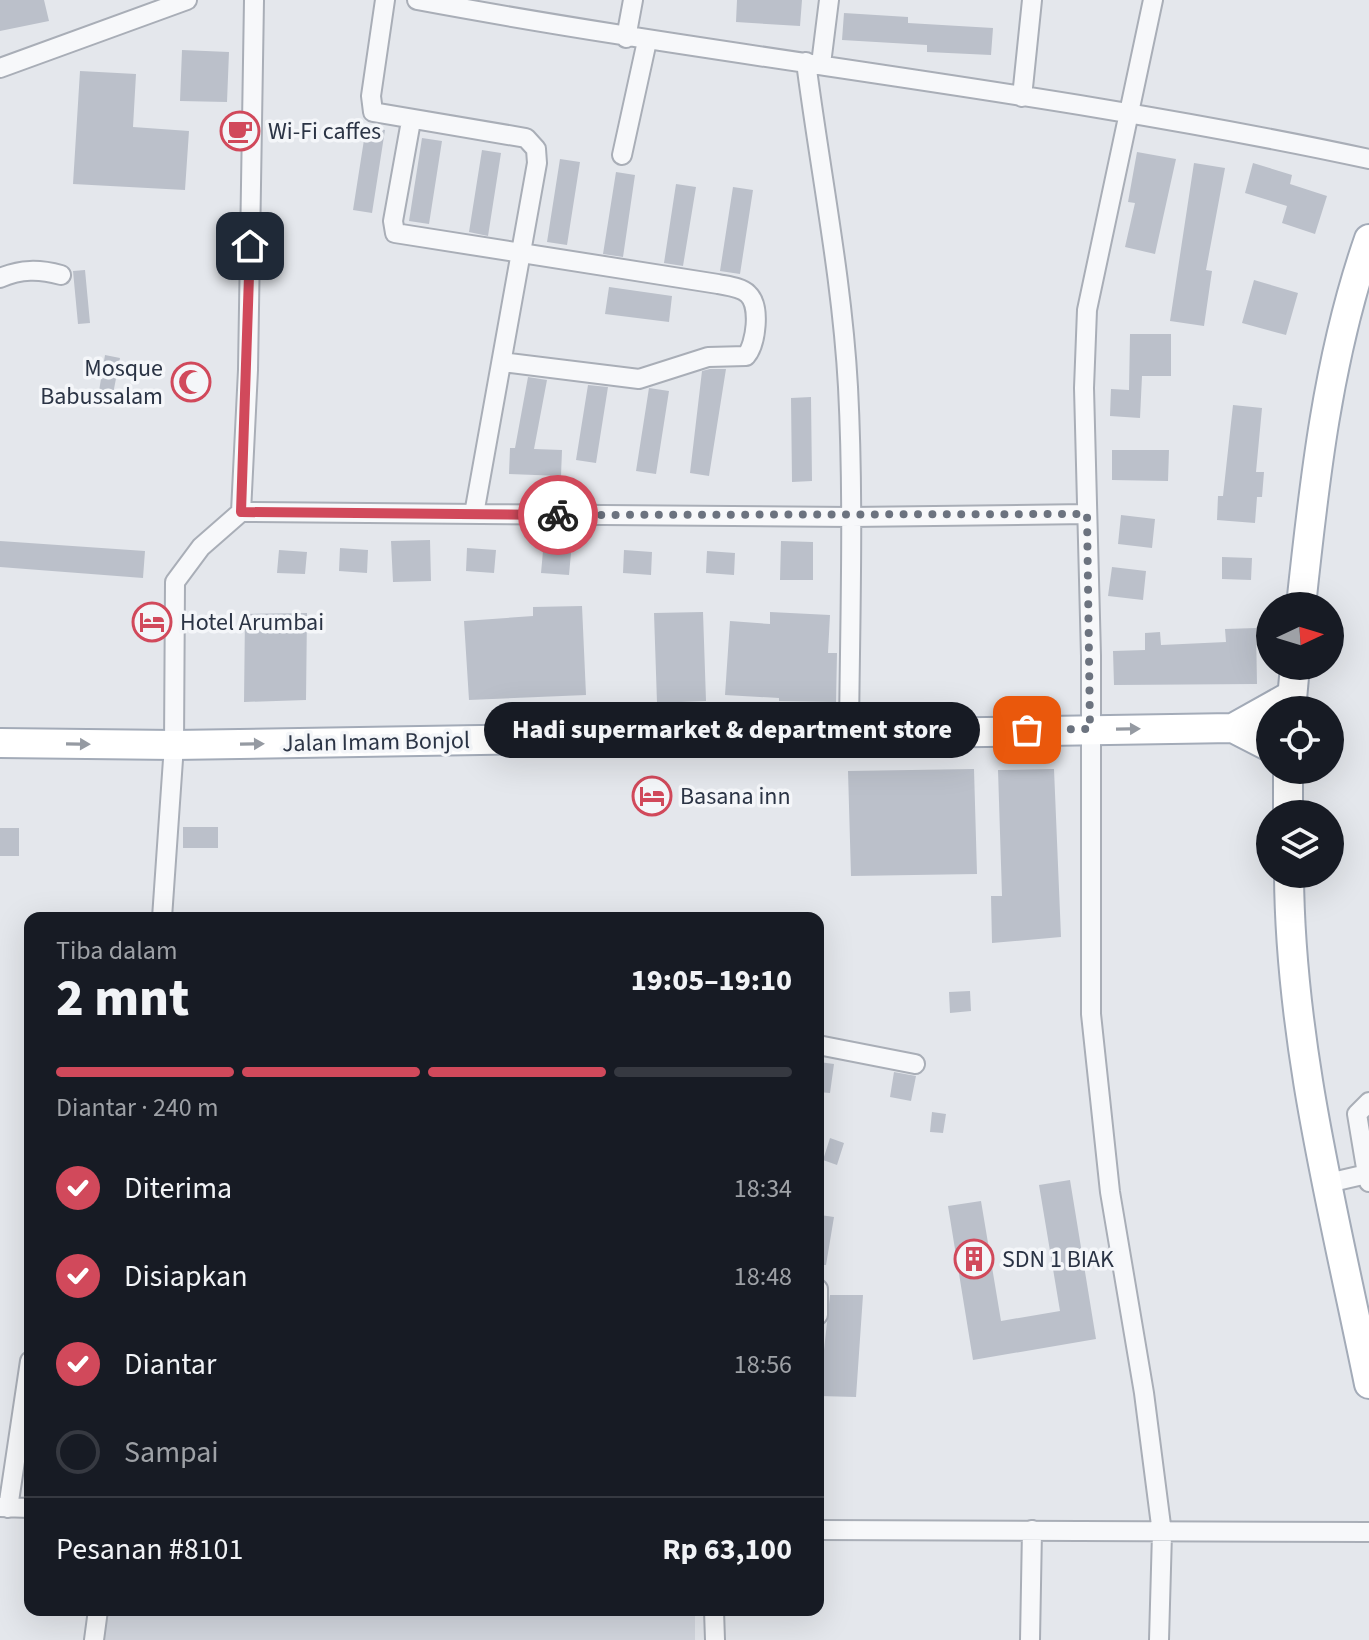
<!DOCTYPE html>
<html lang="id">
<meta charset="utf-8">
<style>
body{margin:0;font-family:"Source Sans 3",sans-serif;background:#242831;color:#f1f3f6;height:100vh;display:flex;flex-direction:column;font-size:30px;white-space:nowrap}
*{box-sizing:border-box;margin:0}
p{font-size:26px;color:#9ea1a6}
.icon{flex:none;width:44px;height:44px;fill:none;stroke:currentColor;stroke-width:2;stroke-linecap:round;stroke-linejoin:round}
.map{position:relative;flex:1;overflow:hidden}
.side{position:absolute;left:24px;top:912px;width:800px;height:704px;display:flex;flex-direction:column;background:#171b24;border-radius:16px;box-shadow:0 8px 32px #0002}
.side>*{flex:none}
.needle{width:52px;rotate:86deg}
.fabs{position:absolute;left:1256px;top:592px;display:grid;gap:16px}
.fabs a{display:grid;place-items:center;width:88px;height:88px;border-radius:50%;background:#171b24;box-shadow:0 8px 32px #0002;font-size:40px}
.pin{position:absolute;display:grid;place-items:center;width:68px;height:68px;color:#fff;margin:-34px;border-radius:16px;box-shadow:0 4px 12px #0006}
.courier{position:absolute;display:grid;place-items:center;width:80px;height:80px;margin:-40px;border:6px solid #d1495b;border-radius:50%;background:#fff;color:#222;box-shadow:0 2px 10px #0007}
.bubble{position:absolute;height:56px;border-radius:28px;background:#171b24;box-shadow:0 8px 32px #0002;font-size:26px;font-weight:800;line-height:56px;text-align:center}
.head em{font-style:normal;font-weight:800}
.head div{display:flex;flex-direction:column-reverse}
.head{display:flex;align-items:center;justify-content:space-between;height:136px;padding:0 32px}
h1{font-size:52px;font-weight:800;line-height:60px}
.bar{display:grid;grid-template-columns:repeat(4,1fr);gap:12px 8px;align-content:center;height:96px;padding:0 32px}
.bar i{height:10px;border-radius:6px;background:#363941}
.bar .on{background:#d1495b}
.bar p{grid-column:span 4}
.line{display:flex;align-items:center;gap:20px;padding:0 32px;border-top:2px solid #363941}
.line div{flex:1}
ol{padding:0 32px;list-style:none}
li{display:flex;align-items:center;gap:24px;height:88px}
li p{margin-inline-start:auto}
li .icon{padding:8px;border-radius:50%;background:#d1495b;color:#fff;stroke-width:4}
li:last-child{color:#9ea1a6}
li i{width:44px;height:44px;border:4px solid #363941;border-radius:50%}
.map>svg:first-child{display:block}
</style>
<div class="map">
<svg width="1369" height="1640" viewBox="0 0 1369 1640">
<rect width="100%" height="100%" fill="#e4e7ec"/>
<path fill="#d2d6de" d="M106,1610h589v30h-593z"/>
<path fill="#bbc0ca" d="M0,0h44l5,21 -49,10z
M737,0h65l-2,26 -64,-4z
M844,13l64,4v6l85,5 -2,27 -64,-3v-7l-85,-5z
M182,50l47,2 -2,50 -47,-1z
M80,71l56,3 -3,53 56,4 -4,59 -112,-6z
M366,127l19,3 -13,83 -19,-3z
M422,138l20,3 -13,83 -20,-3z
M482,150l19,3 -13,83 -19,-4z
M1137,152l39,7 -21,95 -30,-7 10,-44 -7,-1z
M560,159l20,3 -13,83 -20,-3z
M1194,163l31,5 -19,102 6,1 -8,55 -34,-5z
M1253,163l39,12 -2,9 37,12 -12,38 -33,-11 5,-17 -42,-13z
M616,172l19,3 -12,82 -20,-3z
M676,184l20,3 -13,79 -19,-3z
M733,187l20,3 -13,84 -20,-3z
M85,270l5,53 -12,1 -5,-53z
M1254,280l44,13 -12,42 -44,-12z
M609,287l63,9 -3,26 -64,-8z
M1130,334h41v42h-29l-2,42 -30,-2 1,-27 18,1z
M105,355l15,3 -7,36 -14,-3z
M710,369h16l-17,107 -19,-3 12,-102z
M528,377l19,3 -13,69 28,1 -1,26 -52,-2 1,-26h5z
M588,385l20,2 -12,76 -20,-3z
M649,388l20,3 -13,83 -20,-3z
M811,397l1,84 -20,1 -1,-84z
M1233,405l29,3 -6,64h8l-2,25h-5l-2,26 -38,-3 1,-24h5z
M1112,450h57l-1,31 -56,-1z
M1121,515l34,4 -3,29 -34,-4z
M430,540l1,41 -38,1 -2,-41z
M0,541l145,10 -2,27 -143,-11z
M781,541l32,1v38h-33z
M340,548l28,2 -1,23 -28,-2z
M467,548l29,2 -2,23 -28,-2z
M279,550l28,2 -2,22 -28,-1z
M624,550l28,2 -1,23 -28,-2z
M543,551l28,2 -2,22 -28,-2z
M707,551l28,2 -1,22 -28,-2z
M1222,557l30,1 -1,22 -29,-1z
M1112,567l34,4 -3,29 -35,-4z
M582,606l4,89 -117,5 -5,-79 69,-5v-9z
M703,612l3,89 -49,2 -3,-90z
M770,612l60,3 -2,38h9l-1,49 -57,-1v-3l-54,-3 5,-74 40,3z
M307,613l-1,87 -62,2 1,-88z
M1256,628l1,56 -143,1 -1,-34 32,-1v-17l15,-1 1,13 65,-3 -1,-13z
M974,769l3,105 -126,2 -3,-105z
M1054,769l7,168 -69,6 -1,-47h11l-4,-126z
M183,827h35v21h-35z
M0,828h19v28h-19z
M970,991l1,20 -21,2 -1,-21z
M819,1062l15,2 -4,29 -12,-1z
M894,1072l22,4 -5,25 -21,-4z
M932,1112l14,2 -3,19 -13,-1z
M830,1138l14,5 -7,22 -14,-5z
M1070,1180l26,159 -123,21 -25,-154 33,-5 20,120 59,-10 -21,-126z
M820,1215l14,2 -8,48h-8z
M830,1295h33l-7,102 -37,-1z"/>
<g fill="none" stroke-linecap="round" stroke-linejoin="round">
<defs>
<path id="street" d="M385,0l-14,96 2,16 153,26 10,11 1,14 -63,351
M417,0c316,59 637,91 952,159
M1153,0l-66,310 -3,78 7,268v358l19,178 34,201 18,140 -3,107
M626,38l7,-38
M806,62c14,108 36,216 42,325 6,115 2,231 1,346
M821,64l8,-64
M0,68l187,-68
M1022,97l10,-97
M411,121l-18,100 2,12 323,51c9,2 23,3 30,10 13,12 8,50 -2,62l-38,1 -69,22 -137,-17
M622,155l25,-114
M0,278c21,-9 39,-9 61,-3
M241,512l610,5 236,-3
M162,918l12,-173 1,-163 26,-35 40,-35 7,-142 6,-370
M818,1045l97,19
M1367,1174l-10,-60 12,-12
M1328,1183l39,-9 2,8
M818,1289v26
M0,1507l30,1
M8,1508l22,-147
M818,1530l551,2
M714,1610l1,30
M94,1640l4,-30
M1030,1640l2,-110"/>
<path id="primary" d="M1301,606c13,-123 27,-250 68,-367
M1291,710l4,-44
M1233,728l59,-33
M0,743l174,2 1059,-17 37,19
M1288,770v44
M1289,874c1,172 46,343 80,510"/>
</defs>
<use href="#street" stroke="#a9aeb7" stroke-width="22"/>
<use href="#primary" stroke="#a3abb8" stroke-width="32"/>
<use href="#street" stroke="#f7f8fa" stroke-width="18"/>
<use href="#primary" stroke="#fff" stroke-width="28"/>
</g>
<defs><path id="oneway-solid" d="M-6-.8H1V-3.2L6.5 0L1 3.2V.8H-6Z" transform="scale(2)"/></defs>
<g fill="#959aa2">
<use href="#oneway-solid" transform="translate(1128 729) rotate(-1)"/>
<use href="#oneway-solid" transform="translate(78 744) rotate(1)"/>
<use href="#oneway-solid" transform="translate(252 744) rotate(-1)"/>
</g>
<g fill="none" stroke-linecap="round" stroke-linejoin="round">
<path stroke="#6c737f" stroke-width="8" stroke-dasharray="0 14.4" d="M558,515l529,-1 3,215 -63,1"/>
<path stroke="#d1495b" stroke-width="10" d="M250,246l-9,266 317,3"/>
</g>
<defs>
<symbol id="cafe-ring" viewBox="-11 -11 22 22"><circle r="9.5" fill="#f4f6f9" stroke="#d1495b" stroke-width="1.5"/><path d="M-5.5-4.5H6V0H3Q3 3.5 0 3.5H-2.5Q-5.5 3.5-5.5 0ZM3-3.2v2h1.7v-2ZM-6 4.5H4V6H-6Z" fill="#d1495b"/></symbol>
<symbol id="mosque-ring" viewBox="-11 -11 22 22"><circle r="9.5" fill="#f4f6f9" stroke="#d1495b" stroke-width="1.5"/><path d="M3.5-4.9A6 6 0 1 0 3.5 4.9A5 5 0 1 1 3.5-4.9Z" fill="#d1495b"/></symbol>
<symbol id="hotel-ring" viewBox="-11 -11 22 22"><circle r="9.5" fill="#f4f6f9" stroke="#d1495b" stroke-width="1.5"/><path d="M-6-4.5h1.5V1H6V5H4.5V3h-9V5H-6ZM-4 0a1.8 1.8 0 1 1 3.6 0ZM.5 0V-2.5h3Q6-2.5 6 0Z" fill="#d1495b"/></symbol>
<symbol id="building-ring" viewBox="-11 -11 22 22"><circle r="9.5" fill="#f4f6f9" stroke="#d1495b" stroke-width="1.5"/><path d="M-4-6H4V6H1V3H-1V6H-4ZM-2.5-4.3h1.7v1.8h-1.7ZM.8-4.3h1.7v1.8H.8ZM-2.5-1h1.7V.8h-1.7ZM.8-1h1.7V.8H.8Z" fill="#d1495b"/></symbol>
</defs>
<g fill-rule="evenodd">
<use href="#cafe-ring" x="218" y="109" width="44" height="44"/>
<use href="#mosque-ring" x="169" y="360" width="44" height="44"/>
<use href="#hotel-ring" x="130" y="600" width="44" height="44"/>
<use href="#hotel-ring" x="630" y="774" width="44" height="44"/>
<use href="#building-ring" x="952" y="1237" width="44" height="44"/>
</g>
<g text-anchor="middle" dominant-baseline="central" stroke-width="7" stroke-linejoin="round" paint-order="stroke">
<g font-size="24" fill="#2b3445" stroke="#f4f6f9" text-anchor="start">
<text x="268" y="131">Wi-Fi caffes</text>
<text x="163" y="368" text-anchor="end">Mosque<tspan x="163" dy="28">Babussalam</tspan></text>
<text x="180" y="622">Hotel Arumbai</text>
<text x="680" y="796">Basana inn</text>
<text x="1002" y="1259">SDN 1 BIAK</text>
</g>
<g font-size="24" fill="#2b3445" stroke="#f4f6f9">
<text transform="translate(376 742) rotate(-1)">Jalan Imam Bonjol</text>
</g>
</g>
</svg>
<div class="fabs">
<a><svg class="needle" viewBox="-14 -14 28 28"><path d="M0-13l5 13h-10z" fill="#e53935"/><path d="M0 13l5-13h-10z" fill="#9ea1a6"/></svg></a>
<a><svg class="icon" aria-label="locate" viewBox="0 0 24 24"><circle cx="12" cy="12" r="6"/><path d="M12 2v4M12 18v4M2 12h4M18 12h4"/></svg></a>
<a><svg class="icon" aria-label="layers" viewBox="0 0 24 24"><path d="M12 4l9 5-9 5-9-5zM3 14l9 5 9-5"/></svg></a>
</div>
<div class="pin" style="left:1027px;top:730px;background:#ea580c"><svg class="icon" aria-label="bag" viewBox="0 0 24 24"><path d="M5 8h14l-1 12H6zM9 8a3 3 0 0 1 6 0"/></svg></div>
<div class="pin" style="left:250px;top:246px;background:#1f2937"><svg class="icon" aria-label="home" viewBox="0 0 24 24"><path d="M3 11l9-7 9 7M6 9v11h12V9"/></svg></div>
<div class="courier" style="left:558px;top:515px"><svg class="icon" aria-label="bike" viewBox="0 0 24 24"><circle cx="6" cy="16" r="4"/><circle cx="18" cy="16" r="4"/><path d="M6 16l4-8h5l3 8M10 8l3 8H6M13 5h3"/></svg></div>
<div class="bubble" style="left:484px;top:702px;width:496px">Hadi supermarket &amp; department store</div>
<section class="side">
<div class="head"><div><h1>2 mnt</h1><p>Tiba dalam</p></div><em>19:05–19:10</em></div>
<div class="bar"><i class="on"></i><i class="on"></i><i class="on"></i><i></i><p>Diantar · 240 m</p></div>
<ol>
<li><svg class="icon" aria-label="check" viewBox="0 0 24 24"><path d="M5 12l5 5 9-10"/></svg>Diterima<p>18:34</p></li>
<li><svg class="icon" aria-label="check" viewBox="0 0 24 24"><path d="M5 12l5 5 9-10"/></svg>Disiapkan<p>18:48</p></li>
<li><svg class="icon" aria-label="check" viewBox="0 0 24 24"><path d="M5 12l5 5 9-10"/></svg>Diantar<p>18:56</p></li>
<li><i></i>Sampai</li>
</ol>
<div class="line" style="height:104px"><div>Pesanan #8101</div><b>Rp 63,100</b></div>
</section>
</div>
